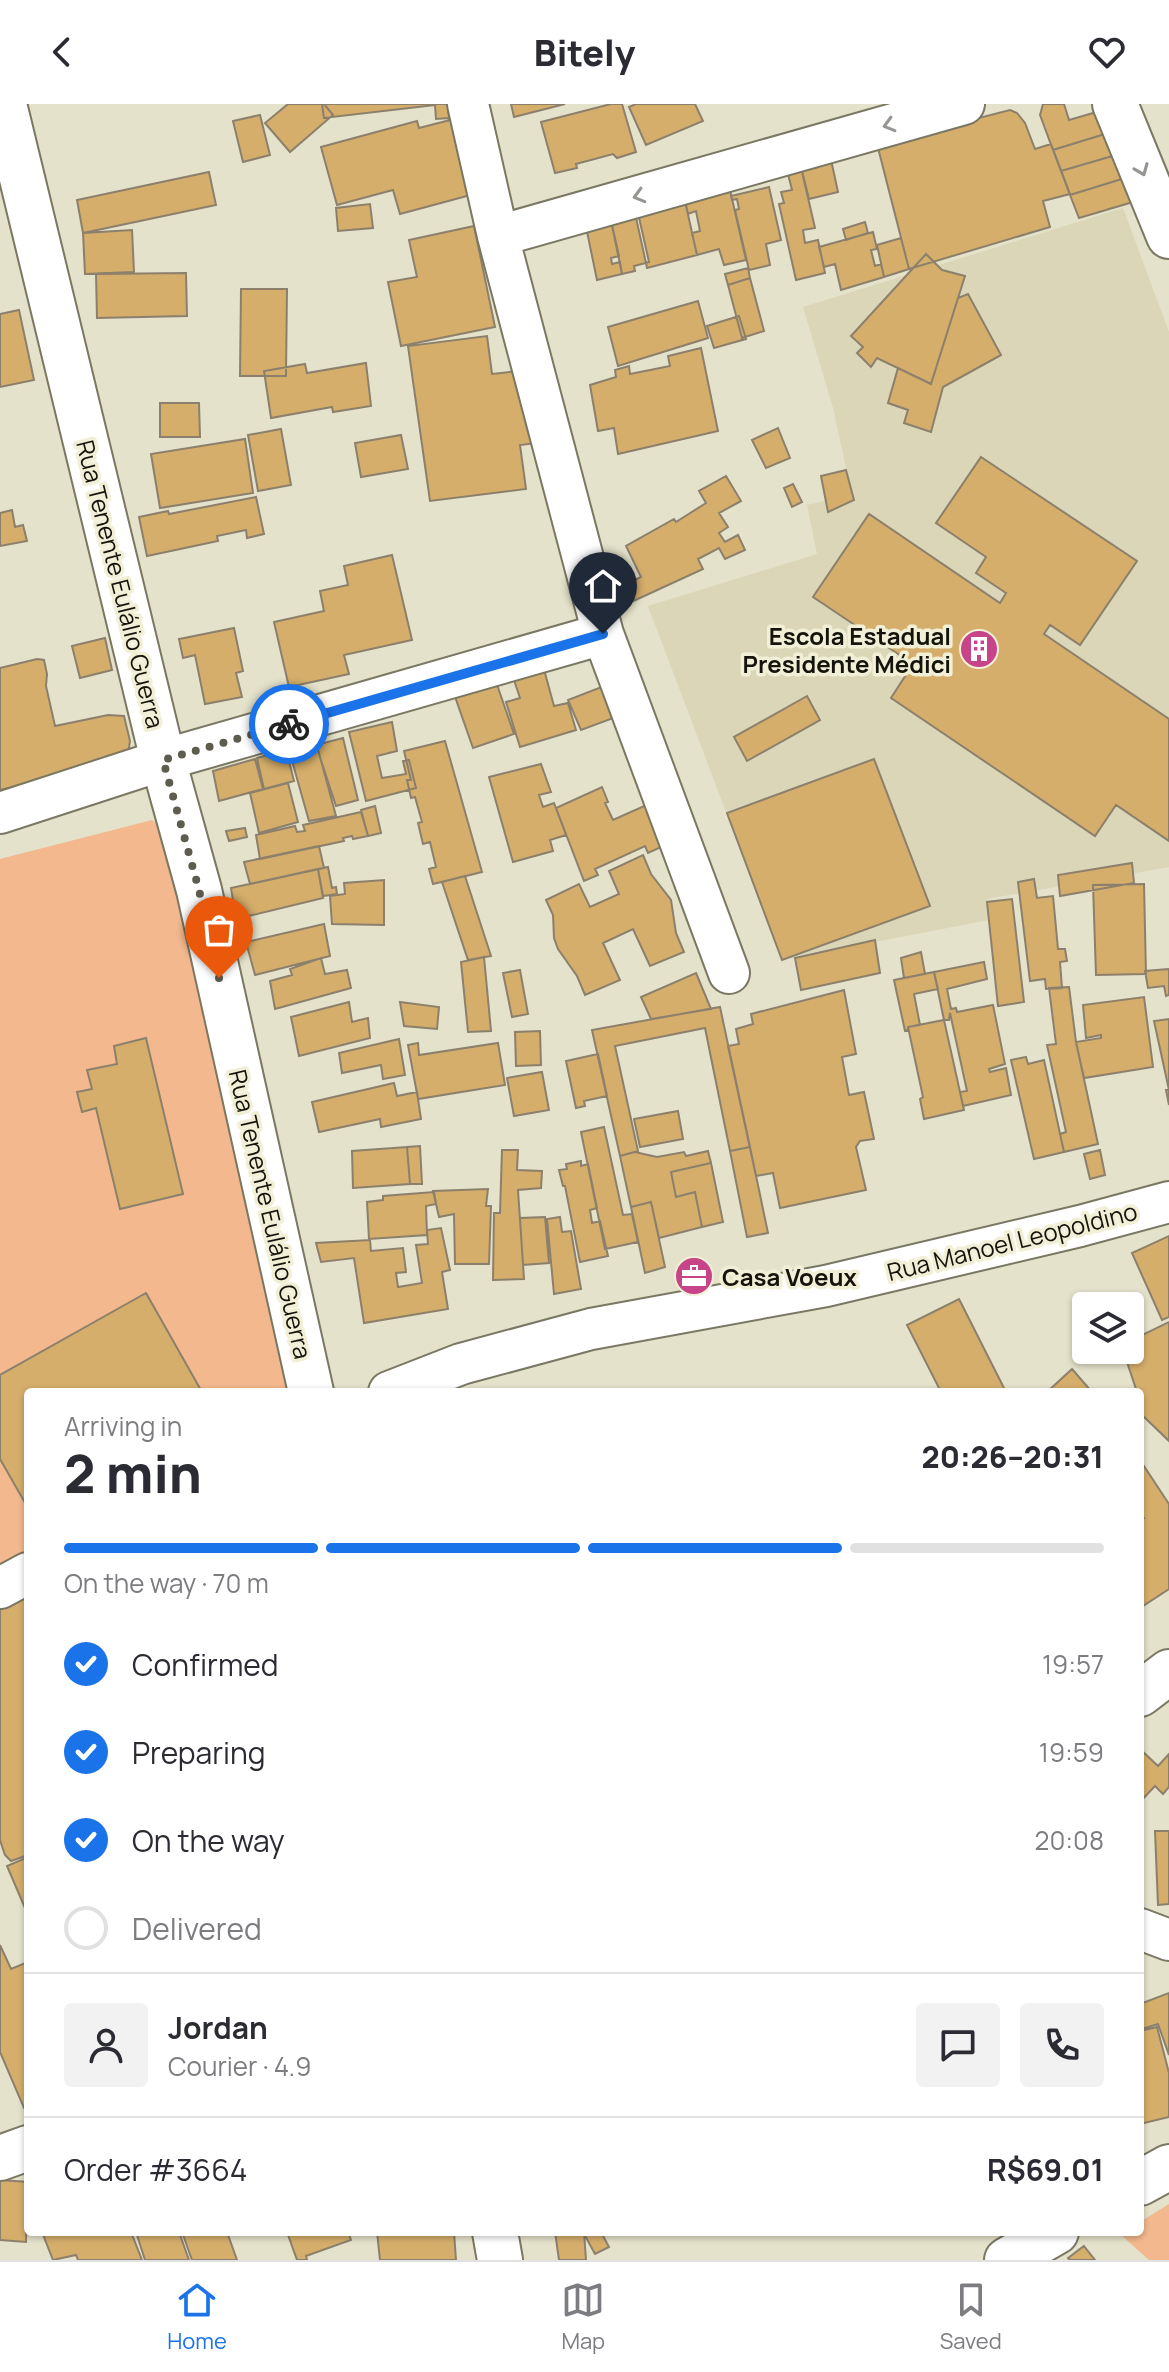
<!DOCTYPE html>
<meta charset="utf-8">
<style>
body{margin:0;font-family:Manrope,sans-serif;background:#f2f2f3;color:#2b2b33;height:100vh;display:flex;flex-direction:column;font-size:30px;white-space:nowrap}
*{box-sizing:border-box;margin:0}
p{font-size:26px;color:#7c7c81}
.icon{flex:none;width:44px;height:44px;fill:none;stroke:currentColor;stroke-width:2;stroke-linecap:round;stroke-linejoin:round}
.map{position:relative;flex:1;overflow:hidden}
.side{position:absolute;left:24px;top:1284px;width:1120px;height:848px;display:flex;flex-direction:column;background:#fff;border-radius:8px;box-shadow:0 2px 6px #0004}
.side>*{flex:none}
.tools{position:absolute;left:1072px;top:1188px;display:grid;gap:16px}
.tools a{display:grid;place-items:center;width:72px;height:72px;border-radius:8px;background:#fff;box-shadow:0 2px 6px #0004;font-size:40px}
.pin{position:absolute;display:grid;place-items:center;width:68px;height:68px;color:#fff;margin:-82px -34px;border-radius:50% 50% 50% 0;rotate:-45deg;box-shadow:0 0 8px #0007}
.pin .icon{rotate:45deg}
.courier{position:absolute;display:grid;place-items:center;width:80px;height:80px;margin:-40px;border:6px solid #1a73e8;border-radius:50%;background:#fff;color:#222;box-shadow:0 2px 10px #0007}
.headline em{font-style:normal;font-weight:800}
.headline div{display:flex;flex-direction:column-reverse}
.headline{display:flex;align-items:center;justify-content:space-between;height:136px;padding:0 40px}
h1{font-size:52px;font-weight:800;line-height:60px}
.bar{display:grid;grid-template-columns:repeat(4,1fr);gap:12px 8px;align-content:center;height:96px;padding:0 40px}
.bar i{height:10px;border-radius:6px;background:#e1e1e2}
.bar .selected{background:#1a73e8}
.bar p{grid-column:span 4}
.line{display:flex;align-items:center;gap:20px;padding:0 40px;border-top:2px solid #e1e1e2}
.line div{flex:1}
.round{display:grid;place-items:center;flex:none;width:84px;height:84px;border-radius:8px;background:#f2f2f3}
ol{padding:0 40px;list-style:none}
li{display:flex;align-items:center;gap:24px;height:88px}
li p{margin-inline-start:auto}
li .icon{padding:8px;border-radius:50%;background:#1a73e8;color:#fff;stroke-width:4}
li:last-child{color:#7c7c81}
li i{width:44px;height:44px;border:4px solid #e1e1e2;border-radius:50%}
header{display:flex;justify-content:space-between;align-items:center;height:104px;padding:0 40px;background:#fff;font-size:36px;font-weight:800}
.tab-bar{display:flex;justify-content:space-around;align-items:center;height:112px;border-top:2px solid #e1e1e2;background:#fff;font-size:22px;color:#7c7c81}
.tab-bar a{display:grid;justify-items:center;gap:4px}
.tab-bar .selected{color:#1a73e8}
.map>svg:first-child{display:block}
</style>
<header><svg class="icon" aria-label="back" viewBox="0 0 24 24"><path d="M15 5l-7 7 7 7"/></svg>Bitely<svg class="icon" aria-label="heart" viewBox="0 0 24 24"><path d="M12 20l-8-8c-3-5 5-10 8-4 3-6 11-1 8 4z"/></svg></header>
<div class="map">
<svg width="1169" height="2156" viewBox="0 0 1169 2156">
<rect width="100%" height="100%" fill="#e4e2ca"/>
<path fill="#dad6b7" d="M1123,104l46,124v535l-182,32 2,21 -207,40 -134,-354 169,-52 -10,-49 45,-10 -19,-87 -30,-101z"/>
<path fill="#f3b88d" d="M152,716l32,24 116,548h-272v157l-28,16v-706z
M1169,2100v56h-20l-29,-26 20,-2v-10z"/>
<path fill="#d5ae6b" stroke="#8c806c" stroke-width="2" d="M288,0h36l9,11 -43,37 -25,-29z
M322,0h126l1,14 -13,1 -1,-14 -111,13z
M511,0h54l-51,13z
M611,0h11l14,48 -19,6 -4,-4 -37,10 1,4 -22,5 -14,-51z
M636,0h59l8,17 -57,24 -17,-38z
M1043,0h21l5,16 31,-9 8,22 -55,17 -13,-35z
M1010,6l7,3 8,10 10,26 16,-5 19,50 -27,7 7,26 -141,42 -32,-125z
M260,11l10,40 -27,7 -10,-41z
M458,14l20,75 -78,21 -7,-24 -56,15 -16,-58 96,-26 2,7z
M1108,29l8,22 -55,16 -8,-21z
M830,51l8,37 -29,7 -9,-36z
M1116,51l9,23 -55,17 -9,-24z
M800,59l15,65 -12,2 2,13 13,-3 7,33 -29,7 -17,-76 5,-1 -3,-11 11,-2 -6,-24z
M209,68l7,33 -133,28 -6,-33z
M1125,74l8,24 -54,16 -9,-23z
M728,77l18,79 -22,5 -5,-16 -22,6 -5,-22 8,-2 -4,-20 -8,3 -5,-22z
M769,83l12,53 -15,4 4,21 -21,5 -14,-60 4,-1 -2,-10 -5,1 -1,-4z
M683,88l14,63 -50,13 -1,-5 3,-1 -13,-58z
M370,100l3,24 -35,3 -2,-23z
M633,100l13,59 -12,3 1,5 -13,3 -13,-63z
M610,112l9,40 -8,2 1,6 8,-2 2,12 -25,6 -12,-58z
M865,118l3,11 -22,7 -3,-11z
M474,122l21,101 -94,19 -13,-64 29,-5 -8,-37z
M132,126l2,42 -49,2 -2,-41z
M873,128l4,17 -6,1 4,16 6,-2 3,13 -43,13 -6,-26 -11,3 -5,-20z
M901,134l8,31 -25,8 -7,-32z
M926,150l16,16 23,6 -34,108 -54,-26 -6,9 -14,-14 6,-6 -12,-11z
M748,164l2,10 -22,7 -3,-11z
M186,169l1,43 -90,2 -1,-44z
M750,174l14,53 -22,7 -14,-53z
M241,185h46l-1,87h-46z
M968,190l33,61 -58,32 -12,45 -27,-9 4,-13 -20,-7 10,-35 33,16 27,-86z
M698,197l10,37 -90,28 -10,-39z
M19,206l15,70 -34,7v-73z
M739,212l7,23 -32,9 -7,-22z
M487,232l5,38 34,-4 11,73 -17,2 6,44 -96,12 -22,-155z
M701,244l17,83 -100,23 -4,-26 -16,3 -8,-46 26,-8 -1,-7 14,-4 1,8 40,-8 -2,-10z
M366,259l5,43 -38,6 -1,-5 -61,11 -7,-47 41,-7 2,9z
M160,299h39l1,34h-40z
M778,324l12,30 -24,10 -14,-28z
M281,325l10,56 -33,6 -10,-56z
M401,331l7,34 -47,8 -6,-34z
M245,335l8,54 -93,15 -9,-54z
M981,353l156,104 -57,84 -30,-20 -6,9 125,85v122l-53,-36 -21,31 -204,-138 22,-34 -100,-67 56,-83 131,89 6,-10 -30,-20 10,-16 -50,-34z
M846,366l8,30 -26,12 -7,-36z
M726,372l15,25 -22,12 9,14 -9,6 6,9 13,-7 7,15 -20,9 -6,-11 -21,11 5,10 -74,34 -5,-18 17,-8 -15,-31 48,-27 2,3 30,-19 -7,-12z
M793,380l9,18 -10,5 -8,-19z
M256,393l8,37 -17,4 -1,-8 -29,6 1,5 -71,15 -8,-39 29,-6 1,3z
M12,406l3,17 8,-2 4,16 -27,5v-33z
M392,451l20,85 -68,15 5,19 -60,13 -15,-65 50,-11 -4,-20 28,-6 -4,-19z
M234,524l9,43 -7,2 6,24 -37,7 -10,-49 -12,3 -4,-19z
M105,534l7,32 -32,8 -8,-32z
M37,555l7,1 3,14 -1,12 9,40 53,-11 16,1 6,25 -3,20 -127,29v-122z
M542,558l12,44 14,-3 8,27 -56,17 -14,-45 14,-4 -9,-27z
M493,569l21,61 -41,14 -21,-60z
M604,582l12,31 -35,13 -13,-30z
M807,592l13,24 -73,41 -13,-24z
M392,618l5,29 -20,5 5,22 24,-4 -3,-13 6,-1 7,28 -50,13 -17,-69z
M343,634l15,62 -22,6 -20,-61z
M445,637l37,131 -49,12 -4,-15 7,-2 -6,-25 -7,2 -5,-21 4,-1 -7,-25 -4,1 -4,-18h4l-7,-29z
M316,638l20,74 -27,5 -20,-71z
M286,646l8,31 -30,8 -7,-31z
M255,655l8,30 -44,12 -6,-30z
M874,655l56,147 -148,54 -55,-147z
M541,660l10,28 -12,3 4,12 11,-4 12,32 -16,5 3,11 -40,11 -24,-85z
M288,679l10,39 -39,11 -9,-40z
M602,683l6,15 -3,1 8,17 40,-18 17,41 -22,10 -3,-7 -50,23 3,6 -14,6 -28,-73z
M375,702l6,27 -13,3 -7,-26z
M361,708l7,24 -15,3 -1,-3 -9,2 1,3 -84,18 -4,-24 39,-9 2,6 8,-1 -2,-6z
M245,724l2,9 -18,4 -3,-10z
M319,742l5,22 -74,16 -6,-22z
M643,751l8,19 20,26 5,33 8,19 -34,14 -17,-37 -30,14 17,37 -35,15 -8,-19 -19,-27 -4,-11 -1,-23 -7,-15 33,-16 11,23 29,-13 -10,-23z
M1132,759l2,20 -74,13 -2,-21z
M328,763l4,21 4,-1 1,7 -14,2 -5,-27z
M318,765l5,29 -87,21 -5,-31z
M465,772l26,80 -23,4 -26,-78z
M1034,775l3,19 16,-2 5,53h7l2,12 -7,1 2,26 -16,1 -1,-10 -15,2 -12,-99z
M384,776v45l-52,-1 -2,-28 15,-2 -1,-11z
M1144,780l2,90 -50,1 -3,-90z
M1012,795l12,103 -26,4 -11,-104z
M324,820l6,32 -75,19 -9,-33z
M875,836l5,33 -79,17 -6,-32z
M921,848l4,22 -21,4 -3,-20z
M484,853l7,74 -23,1 -7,-70z
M321,854l4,16 22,-4 4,18 -76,21 -5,-28 22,-6 -2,-6z
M984,858l3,17 -40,10 4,20 5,-1 1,4 36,-7 12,59 -16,5 1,3 16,-4 5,27 -48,11 -3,-14 7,-1 -17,-78 -1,7h-5l-10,-48z
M1169,865v26l-3,1 -2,-10 -16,2 -3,-17z
M520,866l8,44 -16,3 -9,-44z
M934,868l4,17 -24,5 6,31 -12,2v3l-3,1 -11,-51z
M696,869l15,36 -60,10 -10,-22z
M1069,883l7,55 22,102 -34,8 -4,-18 6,-2 -19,-87 9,-1 -7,-56z
M844,886l12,64 -14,3 7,38 15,-3 10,47 -14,2 -4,6 10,43 -86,18 -7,-35 -17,3 -28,-130 11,-2 -3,-15 17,-5 -2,-10z
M1144,893l9,70 -69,11 -8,-36 25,-4v-3l-15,3 -3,-33z
M349,898l3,20 16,-4 2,20 -71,18 -8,-39z
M400,898l39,5 -2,22 -33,-3z
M720,903l30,140 -20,4 -25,-123 -90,18 23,105 -18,5 -28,-126z
M1169,915v86l-3,-15h3l-15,-69z
M944,916l20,90 -40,9 -4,-20 3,-2 -15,-70z
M540,927l1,34 -25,1 -1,-34z
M146,934l37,156 -63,15 -24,-101 -14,4 -5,-20 15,-3 -5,-19 30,-6 -3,-18z
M399,935l6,36 -22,4 -2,-14 -39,8 -3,-20z
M418,939l1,12 79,-12 7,42 -87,14 -10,-54z
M598,950l9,42 -23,5 1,5 -9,2 -10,-47z
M1026,953l2,7 16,-4 20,92 -30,7 -23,-99z
M542,968l7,38 -35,6 -7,-38z
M394,979l3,13 20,-4 4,27 -40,8 -1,-8 -61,13 -7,-30z
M678,1007l5,28 -43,8 -6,-28z
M604,1023l19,88 9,-1 6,28 -33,7 -24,-117z
M420,1042l2,38h-12l-3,-37z
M407,1043l3,37 -57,4 -1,-37z
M750,1043l18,86 -21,4 -17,-86z
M502,1046h16l-1,20 25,1 -1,17 -23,2 6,89 -31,1 1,-67h6z
M1100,1046l5,25 -15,4 -6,-25z
M708,1047l3,12 -40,9 5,25 19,-5 7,35 -43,11 -8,-36 -20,5 -11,-51 15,-4 22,5 27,-5 2,4z
M581,1057v5l7,-2 9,44 -7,2 2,13 8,-2 8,35 -28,6 -15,-76h-2l-4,-16 8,-1 -1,-5z
M711,1059l12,59 -21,5 -7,-35 -19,5 -5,-25z
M488,1085l-2,17h5l-2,58h-34l-1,-50 -15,3 -6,-26z
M434,1088l2,12 -10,2 1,29 -58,4 -2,-37 16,-2v-4z
M651,1098l14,65 -20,6 -14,-66z
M545,1113l4,46 -26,2 -3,-47z
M560,1113l2,15 9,-1 10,58 -27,5 -7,-75z
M441,1124l9,42 -8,2 6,37 -84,14 -10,-65 -33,4 -5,-19 54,-3 1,11 32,-3 3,24 -10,1 2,14 24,-4 -6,-38 12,-1 -1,-14z
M1169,1132v81l-7,3 -30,-67z
M146,1189l56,99h-174v116l-28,-49v-84z
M959,1195l47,93h-37l-2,-3 -6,3h-20l-34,-67z
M1169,1218v119l-29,-28v-21h-3l-14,-42h7v-9z
M1072,1265l20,23h-45z
M1140,1356l29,44v85l-29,19v-87l4,-3 -4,-5z
M28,1482v269l-17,6 -6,-6 -5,-15v-238z
M1140,1645l18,17 11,-12v33l-6,7 -8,-8 -15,16z
M1155,1727h14v73l-11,1z
M28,1753v58l-21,-49z
M0,1841l11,24 17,-7v144l-4,2 -24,-56z
M1169,1889v62l-11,-31 -16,5 -2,-4v-21z
M1157,1923l12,46v44l-29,7v-93z
M0,2076l28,2 -2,60 -26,-2z
M42,2128h89l11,28h-64l-2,-5 -23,5z
M136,2128h43l10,28h-44z
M182,2128h45l10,28h-45z
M287,2128h61l3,8 -45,16 1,4h-10z
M377,2128h77l2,28h-76z
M555,2128h29l2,28h-27z
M583,2128h18l8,15 -14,7z
M1084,2142l11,14h-25l-2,-2z"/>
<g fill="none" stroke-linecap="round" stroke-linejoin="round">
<defs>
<path id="minor" d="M468,0l30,132 105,398 126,339
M498,132l466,-132
M0,709l163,-53 440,-126
M389,1288l72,-28 130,-35 235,-43 254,-60 89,-24
M0,1484l28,-15
M1140,1825l29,11"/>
<path id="tertiary" d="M4,0l159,656 36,130 112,502
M495,2128l5,28"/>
<path id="secondary" d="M1115,0l54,132
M1140,1590l29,-22
M0,2054l28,-10
M1140,2079l29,-16
M1007,2156l49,-28"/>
</defs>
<use href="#minor" stroke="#7a7762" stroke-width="44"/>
<use href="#tertiary" stroke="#7a7762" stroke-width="48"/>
<use href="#secondary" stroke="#7a7762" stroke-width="48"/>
<use href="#minor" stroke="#fff" stroke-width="40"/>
<use href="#tertiary" stroke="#fff" stroke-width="44"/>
<use href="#secondary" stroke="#fff" stroke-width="44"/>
</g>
<defs><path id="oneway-chevron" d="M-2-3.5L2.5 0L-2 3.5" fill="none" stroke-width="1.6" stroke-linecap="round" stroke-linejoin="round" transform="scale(2)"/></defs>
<g stroke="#969592">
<use href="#oneway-chevron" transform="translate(889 21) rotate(164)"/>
<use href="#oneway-chevron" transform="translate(1142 66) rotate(68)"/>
<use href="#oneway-chevron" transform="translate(639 92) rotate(164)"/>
</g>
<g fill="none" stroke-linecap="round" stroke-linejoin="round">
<path stroke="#5d5c4e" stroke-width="8" stroke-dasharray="0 14.4" d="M219,874l-20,-88 -36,-130 126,-36"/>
<path stroke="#1a73e8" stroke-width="10" d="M289,620l314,-90"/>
</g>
<defs>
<symbol id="building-disc" viewBox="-11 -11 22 22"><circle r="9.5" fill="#c84489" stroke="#f2efd7"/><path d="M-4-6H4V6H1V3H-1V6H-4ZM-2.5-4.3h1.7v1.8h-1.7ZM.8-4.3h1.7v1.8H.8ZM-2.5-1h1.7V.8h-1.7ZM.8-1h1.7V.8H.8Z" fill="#fff"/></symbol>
<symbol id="office-disc" viewBox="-11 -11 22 22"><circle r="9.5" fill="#c84489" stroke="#f2efd7"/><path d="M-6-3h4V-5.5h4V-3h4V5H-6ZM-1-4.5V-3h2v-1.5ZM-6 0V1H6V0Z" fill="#fff"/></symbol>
</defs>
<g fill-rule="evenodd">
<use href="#building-disc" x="957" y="523" width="44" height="44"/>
<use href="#office-disc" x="672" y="1150" width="44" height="44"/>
</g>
<g text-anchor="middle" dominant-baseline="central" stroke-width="7" stroke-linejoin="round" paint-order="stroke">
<g font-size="24" fill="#15140c" stroke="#f2efd7">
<text transform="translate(121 480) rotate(76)">Rua Tenente Eulálio Guerra</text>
<text transform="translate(271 1110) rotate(77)">Rua Tenente Eulálio Guerra</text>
<text transform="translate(1012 1137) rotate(-14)">Rua Manoel Leopoldino</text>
</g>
<g font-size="24" font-weight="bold" fill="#15140c" stroke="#f2efd7" text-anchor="end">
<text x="951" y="531">Escola Estadual<tspan x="951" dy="28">Presidente Médici</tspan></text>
<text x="722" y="1172" text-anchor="start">Casa Voeux</text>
</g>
</g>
</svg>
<div class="tools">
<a><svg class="icon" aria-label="layers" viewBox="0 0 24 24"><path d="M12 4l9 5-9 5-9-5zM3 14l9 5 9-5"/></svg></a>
</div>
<div class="pin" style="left:219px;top:874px;background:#ea580c"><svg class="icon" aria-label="bag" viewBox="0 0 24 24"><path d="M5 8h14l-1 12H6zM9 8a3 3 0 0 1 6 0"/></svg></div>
<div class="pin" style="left:603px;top:530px;background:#1f2937"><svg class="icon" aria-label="home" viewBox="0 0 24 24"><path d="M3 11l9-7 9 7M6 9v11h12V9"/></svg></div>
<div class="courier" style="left:289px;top:620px"><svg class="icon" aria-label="bike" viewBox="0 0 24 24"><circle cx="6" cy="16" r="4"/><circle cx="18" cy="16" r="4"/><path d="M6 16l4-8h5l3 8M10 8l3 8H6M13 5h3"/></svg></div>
<section class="side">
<div class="headline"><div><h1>2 min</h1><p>Arriving in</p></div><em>20:26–20:31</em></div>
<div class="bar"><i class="selected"></i><i class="selected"></i><i class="selected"></i><i></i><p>On the way · 70 m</p></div>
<ol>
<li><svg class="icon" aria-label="check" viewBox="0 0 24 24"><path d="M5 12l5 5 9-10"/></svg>Confirmed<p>19:57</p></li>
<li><svg class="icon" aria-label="check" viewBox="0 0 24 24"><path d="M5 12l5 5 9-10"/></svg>Preparing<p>19:59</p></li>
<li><svg class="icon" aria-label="check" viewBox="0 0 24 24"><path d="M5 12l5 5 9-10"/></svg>On the way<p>20:08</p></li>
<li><i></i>Delivered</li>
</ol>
<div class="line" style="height:144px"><a class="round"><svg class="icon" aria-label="person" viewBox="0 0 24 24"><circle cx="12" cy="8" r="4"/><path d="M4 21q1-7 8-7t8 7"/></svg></a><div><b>Jordan</b><p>Courier · 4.9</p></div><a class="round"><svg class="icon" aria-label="chat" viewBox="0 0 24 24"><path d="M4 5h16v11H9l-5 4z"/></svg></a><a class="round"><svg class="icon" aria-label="phone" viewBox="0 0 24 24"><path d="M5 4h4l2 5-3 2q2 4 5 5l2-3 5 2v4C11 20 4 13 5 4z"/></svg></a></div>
<div class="line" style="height:104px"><div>Order #3664</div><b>R$69.01</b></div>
</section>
</div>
<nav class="tab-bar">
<a class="selected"><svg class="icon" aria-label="home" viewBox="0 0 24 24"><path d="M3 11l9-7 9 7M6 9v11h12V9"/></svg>Home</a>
<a><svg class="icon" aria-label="map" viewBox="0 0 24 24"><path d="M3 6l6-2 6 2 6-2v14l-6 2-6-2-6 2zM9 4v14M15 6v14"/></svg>Map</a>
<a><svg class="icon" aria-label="saved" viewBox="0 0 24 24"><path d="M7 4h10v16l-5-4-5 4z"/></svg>Saved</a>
</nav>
